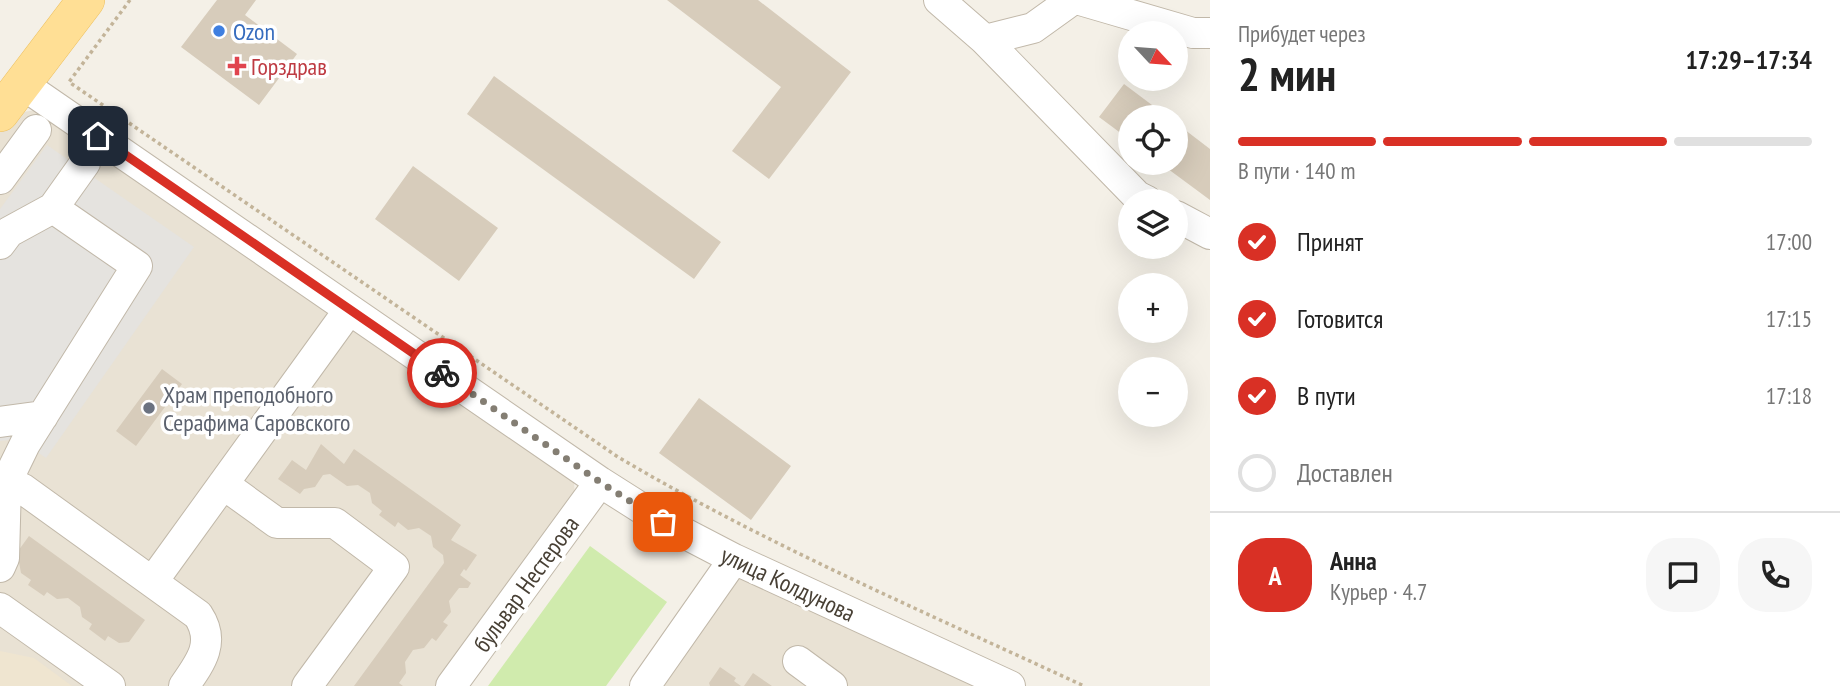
<!DOCTYPE html>
<html lang="ru">
<meta charset="utf-8">
<style>
body{margin:0;font-family:"PT Sans Narrow",sans-serif;background:#f6f6f6;color:#222;height:100vh;display:flex;flex-direction:column;font-size:26px;white-space:nowrap}
*{box-sizing:border-box;margin:0}
p{font-size:23px;color:#767676}
.icon{flex:none;width:38px;height:38px;fill:none;stroke:currentColor;stroke-width:2;stroke-linecap:round;stroke-linejoin:round}
.map{position:relative;flex:1;overflow:hidden}
.drawer{display:flex;flex-direction:column;background:#fff;width:630px}
.drawer>*{flex:none}
.needle{width:46px;rotate:116deg}
.tools{position:absolute;left:1118px;top:21px;display:grid;gap:14px}
.tools a{display:grid;place-items:center;width:70px;height:70px;border-radius:50%;background:#fff;box-shadow:0 7px 28px #0002;font-size:35px}
.pin{position:absolute;display:grid;place-items:center;width:60px;height:60px;color:#fff;margin:-30px;border-radius:14px;box-shadow:0 4px 10px #0006}
.courier{position:absolute;display:grid;place-items:center;width:70px;height:70px;margin:-35px;border:5px solid #d93025;border-radius:50%;background:#fff;color:#222;box-shadow:0 2px 9px #0007}
.headline em{font-style:normal;font-weight:700}
.headline div{display:flex;flex-direction:column-reverse}
.headline{display:flex;align-items:center;justify-content:space-between;height:119px;padding:0 28px}
h1{font-size:46px;font-weight:700;line-height:52px}
.bar{display:grid;grid-template-columns:repeat(4,1fr);gap:10px 7px;align-content:center;height:84px;padding:0 28px}
.bar i{height:9px;border-radius:5px;background:#e0e0e0}
.bar .current{background:#d93025}
.bar p{grid-column:span 4}
.line{display:flex;align-items:center;gap:18px;padding:0 28px;border-top:2px solid #e0e0e0}
.line div{flex:1}
.round{display:grid;place-items:center;flex:none;width:74px;height:74px;border-radius:28px;background:#f6f6f6}
ol{padding:0 28px;list-style:none}
li{display:flex;align-items:center;gap:21px;height:77px}
li p{margin-inline-start:auto}
li .icon{padding:7px;border-radius:50%;background:#d93025;color:#fff;stroke-width:4}
li:last-child{color:#767676}
li i{width:38px;height:38px;border:4px solid #e0e0e0;border-radius:50%}
main{display:flex;flex:1;min-height:0}
.map>svg:first-child{display:block}
</style>
<main>
<div class="map">
<svg width="1210" height="686" viewBox="0 0 1210 686">
<rect width="100%" height="100%" fill="#f4f0e7"/>
<path fill="#e9e2d4" d="M36,110l538,372 1,15 -137,189h-438v-557l17,-16z
M740,577l250,109h-333z"/>
<path fill="#efe5d0" d="M0,651l34,7 38,28h-72z"/>
<path fill="#d0ebad" d="M590,546l77,56 -61,84h-118z"/>
<path fill="#e5e3df" d="M47,145l147,102 -148,211 -28,-19 -18,2v-232z"/>
<path fill="#d7ccbb" d="M217,0h39l-11,15 52,39 -38,51 -78,-58z
M667,0h91l93,72 -82,107 -37,-28 49,-64z
M494,76l227,166 -27,37 -227,-165z
M1124,84l44,33h-38v23l-31,-23z
M1176,123l34,26v51l-50,-37h16z
M413,166l85,62 -39,53 -84,-62z
M162,369l20,15 -46,62 -20,-15z
M699,398l92,68 -40,54 -92,-67z
M321,444l23,20 10,-15 107,76 -10,15 26,15 -11,16 -2,-2 -4,6 11,8 -3,5h-9l-10,13 2,11 -8,10 5,3 -12,16 -4,-3 -8,10 -11,2 -8,12 1,11 -7,10 4,3h-49l90,-123 -1,-8 -10,-8 -2,-11 -12,-8 -11,2 -10,-8 -3,5 -16,-12 3,-4 -10,-8 -2,-10 -12,-8 -11,1 -17,-12 -7,1 -8,12 -11,2 -4,5 -22,-15 14,-19 14,10z
M29,536l116,84 -16,22 -10,1 -11,-7 -3,5 -16,-12 3,-5 -10,-7 -2,-10 -12,-9 -11,1 -10,-7 -3,4 -16,-11 3,-5 -10,-7 -2,-11 -6,-4z
M720,667l16,11 -2,3 7,5h-31l-1,-3z
M753,673l19,13h-28z"/>
<g fill="none" stroke-linecap="round" stroke-linejoin="round">
<defs>
<path id="minor" d="M939,0l46,40 152,156 10,5
M1080,0l113,33h17
M985,40l48,-12 39,-28
M22,84l578,398 63,40 71,37 276,127
M0,179l36,-49
M53,208l32,-45
M1176,216l34,18
M0,244l9,-12 44,-24 84,58 -112,178 -19,39 -2,75 -4,9
M0,422l43,-6
M0,483l15,2 8,4 175,126c18,27 3,47 -14,71
M223,484l54,39h58l59,44 -87,119
M153,581l196,-271
M0,608l110,78
M798,661l34,25
M451,686l149,-204
M645,686l89,-127"/>
<path id="major" d="M0,113l86,-113"/>
</defs>
<use href="#minor" stroke="#c1b8a9" stroke-width="32"/>
<use href="#major" stroke="#ecbf5d" stroke-width="38"/>
<path stroke="#c3b499" stroke-width="3.5" stroke-dasharray="3.5 3.5" stroke-linecap="butt" d="M130,0l-61,82 549,375c149,88 309,156 466,229"/>
<use href="#minor" stroke="#fff" stroke-width="30"/>
<use href="#major" stroke="#ffdf95" stroke-width="37"/>
</g>
<g fill="none" stroke-linecap="round" stroke-linejoin="round">
<path stroke="#847e73" stroke-width="7" stroke-dasharray="0 12.6" d="M442,373l158,109 63,40"/>
<path stroke="#d93025" stroke-width="9" d="M98,136l344,237"/>
</g>
<circle fill="#3f7fe0" stroke="#fff" stroke-width="2.5" cx="219" cy="31" r="7"/>
<path fill="#e0444e" stroke="#fff" stroke-width="2.5" d="M233.5 55.5h7v7h7v7h-7v7h-7v-7h-7v-7h7z"/>
<circle fill="#6b7280" stroke="#fff" stroke-width="2.5" cx="149" cy="408" r="7"/>
<g text-anchor="middle" dominant-baseline="central" stroke-width="7" stroke-linejoin="round" paint-order="stroke">
<g font-size="24" fill="#366cbe" stroke="#fff" text-anchor="start">
<text x="233" y="31">Ozon</text>
</g>
<g font-size="24" fill="#be3a42" stroke="#fff" text-anchor="start">
<text x="251" y="66">Горздрав</text>
</g>
<g font-size="24" fill="#5b616d" stroke="#fff" text-anchor="start">
<text x="163" y="394">Храм преподобного<tspan x="163" dy="28">Серафима Саровского</tspan></text>
</g>
<g font-size="24" fill="#484035" stroke="#fff">
<text transform="translate(526 584) rotate(-54)">бульвар Нестерова</text>
<text transform="translate(788 584) rotate(25)">улица Колдунова</text>
</g>
</g>
</svg>
<div class="tools">
<a><svg class="needle" viewBox="-14 -14 28 28"><path d="M0-13l5 13h-10z" fill="#e53935"/><path d="M0 13l5-13h-10z" fill="#767676"/></svg></a>
<a><svg class="icon" aria-label="locate" viewBox="0 0 24 24"><circle cx="12" cy="12" r="6"/><path d="M12 2v4M12 18v4M2 12h4M18 12h4"/></svg></a>
<a><svg class="icon" aria-label="layers" viewBox="0 0 24 24"><path d="M12 4l9 5-9 5-9-5zM3 14l9 5 9-5"/></svg></a>
<a>+</a>
<a>−</a>
</div>
<div class="pin" style="left:663px;top:522px;background:#ea580c"><svg class="icon" aria-label="bag" viewBox="0 0 24 24"><path d="M5 8h14l-1 12H6zM9 8a3 3 0 0 1 6 0"/></svg></div>
<div class="pin" style="left:98px;top:136px;background:#1f2937"><svg class="icon" aria-label="home" viewBox="0 0 24 24"><path d="M3 11l9-7 9 7M6 9v11h12V9"/></svg></div>
<div class="courier" style="left:442px;top:373px"><svg class="icon" aria-label="bike" viewBox="0 0 24 24"><circle cx="6" cy="16" r="4"/><circle cx="18" cy="16" r="4"/><path d="M6 16l4-8h5l3 8M10 8l3 8H6M13 5h3"/></svg></div>
</div>
<section class="drawer">
<div class="headline"><div><h1>2 мин</h1><p>Прибудет через</p></div><em>17:29–17:34</em></div>
<div class="bar"><i class="current"></i><i class="current"></i><i class="current"></i><i></i><p>В пути · 140 m</p></div>
<ol>
<li><svg class="icon" aria-label="check" viewBox="0 0 24 24"><path d="M5 12l5 5 9-10"/></svg>Принят<p>17:00</p></li>
<li><svg class="icon" aria-label="check" viewBox="0 0 24 24"><path d="M5 12l5 5 9-10"/></svg>Готовится<p>17:15</p></li>
<li><svg class="icon" aria-label="check" viewBox="0 0 24 24"><path d="M5 12l5 5 9-10"/></svg>В пути<p>17:18</p></li>
<li><i></i>Доставлен</li>
</ol>
<div class="line" style="height:126px"><b class="round" style="background:#d93025;color:#fff">А</b><div><b>Анна</b><p>Курьер · 4.7</p></div><a class="round"><svg class="icon" aria-label="chat" viewBox="0 0 24 24"><path d="M4 5h16v11H9l-5 4z"/></svg></a><a class="round"><svg class="icon" aria-label="phone" viewBox="0 0 24 24"><path d="M5 4h4l2 5-3 2q2 4 5 5l2-3 5 2v4C11 20 4 13 5 4z"/></svg></a></div>
</section>
</main>
